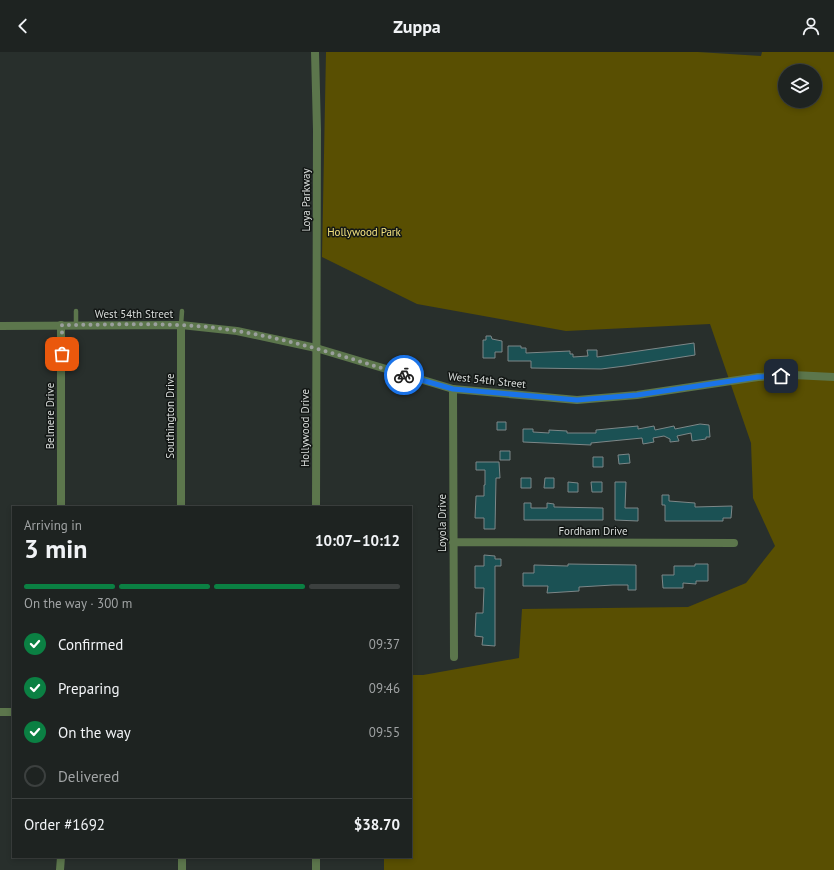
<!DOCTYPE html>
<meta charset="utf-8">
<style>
body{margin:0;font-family:"PT Sans",sans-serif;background:#2b2f2e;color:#f1f3f6;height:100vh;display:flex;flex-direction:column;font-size:15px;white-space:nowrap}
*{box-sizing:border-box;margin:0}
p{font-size:13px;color:#a1a4a5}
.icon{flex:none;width:22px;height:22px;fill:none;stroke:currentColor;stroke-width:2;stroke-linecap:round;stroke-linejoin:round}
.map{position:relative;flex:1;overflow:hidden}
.panel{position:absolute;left:12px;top:454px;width:400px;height:352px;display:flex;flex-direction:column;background:#1e2321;border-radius:0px;box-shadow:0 2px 6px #0003,0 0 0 1px #3c403f}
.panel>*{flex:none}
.buttons{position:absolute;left:778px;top:12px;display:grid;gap:8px}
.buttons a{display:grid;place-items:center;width:44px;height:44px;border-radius:50%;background:#1e2321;box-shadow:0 2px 6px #0003,0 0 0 1px #3c403f;font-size:20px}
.pin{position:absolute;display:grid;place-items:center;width:34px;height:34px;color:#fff;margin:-17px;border-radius:8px;box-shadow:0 2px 6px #0006}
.courier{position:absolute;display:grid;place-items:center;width:40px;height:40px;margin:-20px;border:3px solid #1a73e8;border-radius:50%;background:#fff;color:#222;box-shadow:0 1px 5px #0007}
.head em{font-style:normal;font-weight:600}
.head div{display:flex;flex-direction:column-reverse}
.head{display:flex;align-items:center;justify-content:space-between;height:68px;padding:0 12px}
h1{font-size:26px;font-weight:600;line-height:30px}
.bar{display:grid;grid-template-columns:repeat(4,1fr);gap:6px 4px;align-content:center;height:48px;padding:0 12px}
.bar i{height:5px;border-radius:3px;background:#3c403f}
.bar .current{background:#0b8043}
.bar p{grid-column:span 4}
.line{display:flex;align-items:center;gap:10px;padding:0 12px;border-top:1px solid #3c403f}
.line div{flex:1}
ol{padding:0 12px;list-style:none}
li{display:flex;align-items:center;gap:12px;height:44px}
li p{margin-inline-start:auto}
li .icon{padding:4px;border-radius:50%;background:#0b8043;color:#fff;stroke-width:4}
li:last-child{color:#a1a4a5}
li i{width:22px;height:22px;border:2px solid #3c403f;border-radius:50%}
header{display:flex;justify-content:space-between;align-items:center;height:52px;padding:0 12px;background:#1e2321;font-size:18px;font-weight:600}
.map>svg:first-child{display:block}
</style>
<header><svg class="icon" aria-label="back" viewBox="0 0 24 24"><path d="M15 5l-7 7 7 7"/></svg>Zuppa<svg class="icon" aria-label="person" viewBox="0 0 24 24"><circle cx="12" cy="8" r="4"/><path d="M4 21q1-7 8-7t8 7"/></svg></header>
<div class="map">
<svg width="834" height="818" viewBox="0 0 834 818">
<rect width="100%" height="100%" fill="#282f2c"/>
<path fill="#594f02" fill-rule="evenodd" d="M326,0h372l63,4 1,-4h72v818h-450v-13h27v-182h12l96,-17 3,-49 166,-2 58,-24 29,-37 -22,-48 -2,-55 -41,-119 -144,7 -149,-27 -95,-47zM785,19h30v30h-30z"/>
<path fill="#1b5154" stroke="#7d8788" d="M486,284h5l1,3 10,2v11h-7v6h-12v-18h3z
M694,291l1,12 -70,11 -24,3 -70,-1v-7h-23v-15h13v2h5v5l44,-2v3h3v3l15,-1 -1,-6h10v7z
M497,370h9v8h-9z
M700,372l9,1 1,12h-4v2l-14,2 -1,-8 -14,3 2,5 -9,1v-3l-6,-3 -11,2 1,4 -11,2 -1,-6 -51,5v2l-68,-3v-13h10v3l16,1v-3l18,1v2h29v-3l42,-4v3l16,-3 1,4 19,-4 1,3z
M500,399h10v9h-10z
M629,402l1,9 -11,1 -1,-9z
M593,405h10v10h-10z
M476,410h23l1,16h-4l-1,51h-11v-11h-9l1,-22h8v-11h1v-15h-9z
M521,426h10v10h-10z
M545,426h9v10h-10z
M568,430l10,1v9h-10z
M591,430h11v10h-10z
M615,430h11l-1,26h13v13l-23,-1z
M662,443h7v6l26,2v4l37,-1 -1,12h-8v3h-58v-16h-3z
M524,451h7v5h16v-5l7,1v3l49,1v12h-79z
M484,503l11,1v3h6v7h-6v80l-13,-1 1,-8 -8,-1 1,-23h7l1,-25h-9v-22h9z
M568,512l68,1v25h-8v-5h-15l-34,2v4l-32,2 1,-7h-25v-13h11v-8l34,1z
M695,512h13v17h-12v3l-13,-1v5h-20l-1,-13h12v-9h21z"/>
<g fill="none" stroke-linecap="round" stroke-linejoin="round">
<path stroke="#5c764c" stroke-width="4.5" d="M76,259v14
M181,273l1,-14"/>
<path stroke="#5c764c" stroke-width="8" d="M315,0l2,78 -1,377
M61,273v182
M181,273v182
M453,337l1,268
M453,490l281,1
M0,660h13
M182,805v13
M316,805v13
M60,818l1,-13"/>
<path stroke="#5c764c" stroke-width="8" d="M0,274l181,-1 56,6 79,17 137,41 124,11 60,-5 121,-18 35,-2 41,2"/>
</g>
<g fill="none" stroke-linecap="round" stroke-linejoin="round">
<path stroke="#9a9f9d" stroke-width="4" stroke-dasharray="0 7.2" d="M62,302v-29c58,0 118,-4 175,6 57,9 112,27 167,44"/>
<path stroke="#1a73e8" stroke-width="5" d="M404,323l49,14 124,11 60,-5 121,-18 23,-1"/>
</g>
<g text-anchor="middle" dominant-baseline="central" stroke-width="3" stroke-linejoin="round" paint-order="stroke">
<g font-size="11" fill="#d8dcda" stroke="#131715">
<text transform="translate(306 148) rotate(-90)">Loya Parkway</text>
<text x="134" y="262">West 54th Street</text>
<text transform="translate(487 328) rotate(6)">West 54th Street</text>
<text transform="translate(50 364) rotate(-90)">Belmere Drive</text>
<text transform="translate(170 364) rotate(-90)">Southington Drive</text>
<text transform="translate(305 376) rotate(-90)">Hollywood Drive</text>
<text transform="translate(442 471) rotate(-90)">Loyola Drive</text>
<text x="593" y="479">Fordham Drive</text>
</g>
<g font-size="11" fill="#f4e37f" stroke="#131715">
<text x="364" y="180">Hollywood Park</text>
</g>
</g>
</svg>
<div class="buttons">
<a><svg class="icon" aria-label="layers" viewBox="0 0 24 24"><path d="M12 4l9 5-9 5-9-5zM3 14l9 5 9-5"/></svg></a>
</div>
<div class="pin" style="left:62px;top:302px;background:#ea580c"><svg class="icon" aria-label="bag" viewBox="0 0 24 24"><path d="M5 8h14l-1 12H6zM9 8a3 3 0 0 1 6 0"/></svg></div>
<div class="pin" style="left:781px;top:324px;background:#1f2937"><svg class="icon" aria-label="home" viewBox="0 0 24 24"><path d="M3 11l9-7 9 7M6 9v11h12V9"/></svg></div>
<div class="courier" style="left:404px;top:323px"><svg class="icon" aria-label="bike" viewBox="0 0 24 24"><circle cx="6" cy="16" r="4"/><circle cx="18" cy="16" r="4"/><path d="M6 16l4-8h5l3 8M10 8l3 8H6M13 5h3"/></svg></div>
<section class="panel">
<div class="head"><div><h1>3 min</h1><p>Arriving in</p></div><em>10:07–10:12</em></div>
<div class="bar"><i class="current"></i><i class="current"></i><i class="current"></i><i></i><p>On the way · 300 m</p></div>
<ol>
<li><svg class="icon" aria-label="check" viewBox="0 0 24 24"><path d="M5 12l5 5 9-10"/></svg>Confirmed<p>09:37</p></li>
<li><svg class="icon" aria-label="check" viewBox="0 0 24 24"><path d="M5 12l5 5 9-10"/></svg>Preparing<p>09:46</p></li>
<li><svg class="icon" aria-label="check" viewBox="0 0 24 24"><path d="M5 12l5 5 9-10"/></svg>On the way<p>09:55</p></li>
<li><i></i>Delivered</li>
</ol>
<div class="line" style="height:52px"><div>Order #1692</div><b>$38.70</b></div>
</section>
</div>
